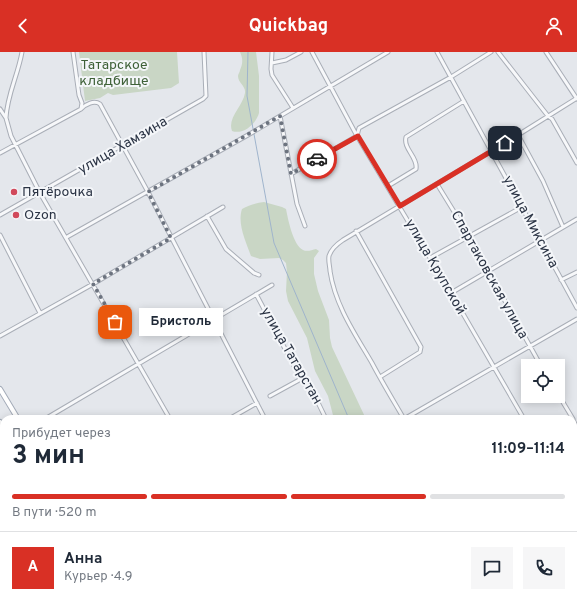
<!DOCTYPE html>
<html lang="ru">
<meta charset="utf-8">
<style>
body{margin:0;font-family:Overpass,sans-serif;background:#f6f6f7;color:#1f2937;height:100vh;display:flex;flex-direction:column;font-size:15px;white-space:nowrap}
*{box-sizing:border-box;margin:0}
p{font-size:13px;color:#747a83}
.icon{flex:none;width:22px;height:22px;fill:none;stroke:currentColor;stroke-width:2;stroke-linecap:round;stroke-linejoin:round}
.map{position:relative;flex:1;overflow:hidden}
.drawer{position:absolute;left:0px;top:363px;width:577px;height:196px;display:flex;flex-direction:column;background:#fff;border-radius:12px 12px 0 0;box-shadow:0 2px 10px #0003}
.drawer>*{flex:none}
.tools{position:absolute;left:521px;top:307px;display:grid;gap:8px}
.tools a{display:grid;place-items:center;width:44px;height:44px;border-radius:0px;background:#fff;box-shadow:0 2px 10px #0003;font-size:20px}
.pin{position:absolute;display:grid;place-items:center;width:34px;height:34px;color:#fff;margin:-17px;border-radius:8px;box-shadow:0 2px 6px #0006}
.courier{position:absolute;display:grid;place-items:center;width:40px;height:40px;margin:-20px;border:3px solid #d93025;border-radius:50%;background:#fff;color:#222;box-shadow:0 1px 5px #0007}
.bubble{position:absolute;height:28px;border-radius:0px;background:#fff;box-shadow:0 2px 10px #0003;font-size:13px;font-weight:700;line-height:28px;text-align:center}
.head em{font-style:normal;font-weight:700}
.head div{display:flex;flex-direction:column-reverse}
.head{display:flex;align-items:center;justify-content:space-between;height:68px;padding:0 12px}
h1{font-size:26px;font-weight:700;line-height:30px}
.bar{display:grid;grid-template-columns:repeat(4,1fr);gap:6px 4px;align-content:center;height:48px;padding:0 12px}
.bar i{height:5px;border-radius:3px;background:#e0e1e3}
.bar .selected{background:#d93025}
.bar p{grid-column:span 4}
.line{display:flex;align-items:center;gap:10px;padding:0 12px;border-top:1px solid #e0e1e3}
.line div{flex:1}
.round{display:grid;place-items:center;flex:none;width:42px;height:42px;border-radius:0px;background:#f6f6f7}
header{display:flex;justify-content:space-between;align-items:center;height:52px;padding:0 12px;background:#d93025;color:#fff;font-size:18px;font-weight:700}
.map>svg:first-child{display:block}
</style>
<header><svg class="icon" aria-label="back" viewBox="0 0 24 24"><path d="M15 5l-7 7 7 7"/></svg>Quickbag<svg class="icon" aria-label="person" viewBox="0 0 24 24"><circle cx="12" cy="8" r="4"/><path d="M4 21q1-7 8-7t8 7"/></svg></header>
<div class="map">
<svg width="577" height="559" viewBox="0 0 577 559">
<rect width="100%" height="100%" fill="#e4e7ec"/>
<path fill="#c9d6c5" d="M79,0h98l2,31 -8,5 -58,7 -5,-2 -8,5 -15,3z
M240,0h16l3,24v37c-3,11 -16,22 -27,18 -5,-13 11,-25 13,-38 1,-7 -7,-10 -7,-17 0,-2 2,-4 2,-6 3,-7 3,-11 0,-18z
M264,150l18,5 4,2c2,10 7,36 17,41 4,2 9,0 13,-1l3,2 -5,7v16l4,17 11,29 1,18 2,9 34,72h-32l-6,-23 -13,-25 -8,-33 -19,-37 -2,-10 1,-19 -1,-9 -3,-3 -4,-2 -19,1 -9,-3c-5,-14 -14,-32 -9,-47 7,-4 14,-6 22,-7z
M0,378l4,7v67l-4,2z"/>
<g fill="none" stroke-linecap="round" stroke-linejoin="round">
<path stroke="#9fb4cc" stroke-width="1" d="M248,0l-1,44 27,147 75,176
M419,555l1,4"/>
<defs>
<path id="minor" d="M73,0l6,43 3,8 -1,6
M272,0l-1,17 1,6 21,33
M312,0l45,84 94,157 73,126
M437,0l140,256
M498,0l50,64 4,3 25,44
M546,0l31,47
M272,11l14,-3 15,-8
M0,57l6,9 5,18 29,57 130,226
M280,64l17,88 8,22
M6,66c1,-23 12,-43 16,-66
M518,83l25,46 20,46
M0,101l81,-44c5,-5 13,-9 19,-5l48,88 117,227
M291,122l66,-38 2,-8 92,-51 40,-25
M437,132l32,52 72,130
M388,134l28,-17c2,-12 -13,-20 -10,-32l58,-36
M0,163l203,-116 3,-3 -2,-44
M207,164l19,33 28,24 5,2
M356,179l65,116 -1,5 -40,25
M0,183l40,78
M67,185l181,-102 140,-83
M430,206l92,-51
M561,228l16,-8
M451,241l126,-74
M256,242l45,85 8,5 17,35
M0,284l93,-52 130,-77
M558,342l15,25
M270,344l31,-17
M45,367l227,-134
M229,367l28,-16
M404,367c-11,-19 -22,-37 -32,-56 -17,-29 -37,-58 -42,-92 0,-4 -2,-10 -1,-15 2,-7 8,-12 14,-16l175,-105 59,-37
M404,367l173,-100
M573,368l4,8
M573,404l4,-8
M573,479l4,-9
M0,500l4,-3
M268,555l2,4
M368,555l1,4
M0,558l1,1
M81,559l7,-4
M315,559l7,-4
M489,559l4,-4
M559,559v-4"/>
<path id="major" d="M0,337l18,30
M0,370l4,7
M107,555l3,4
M127,555l2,4"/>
</defs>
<use href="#minor" stroke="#a9aeb7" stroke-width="5"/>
<use href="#major" stroke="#a3abb8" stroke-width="6"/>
<use href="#minor" stroke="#f7f8fa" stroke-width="3"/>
<use href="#major" stroke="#fff" stroke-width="4"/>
</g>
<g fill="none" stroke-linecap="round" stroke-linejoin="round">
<path stroke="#6c737f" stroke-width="4" stroke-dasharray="0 7.2" d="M115,270l-22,-38 78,-46 -23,-46 132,-76 11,58 26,-15"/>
<path stroke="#d93025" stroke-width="5" d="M317,107l41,-23 42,70 105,-63"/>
</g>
<g fill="#d1495b" stroke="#f4f6f9" stroke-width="1.5">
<circle cx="14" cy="140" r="4"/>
<circle cx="16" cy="163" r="4"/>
</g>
<g text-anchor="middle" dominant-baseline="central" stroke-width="4" stroke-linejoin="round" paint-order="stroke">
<g font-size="14" fill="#3f6138" stroke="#f4f6f9">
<text x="114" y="13">Татарское<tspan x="114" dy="16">кладбище</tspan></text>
</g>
<g font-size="14" fill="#2b3445" stroke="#f4f6f9">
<text transform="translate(123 94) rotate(-30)">улица Хамзина</text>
<text transform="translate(530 170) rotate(62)">улица Миксина</text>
<text transform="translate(435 215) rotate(60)">улица Крупской</text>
<text transform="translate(489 223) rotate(61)">Спартаковская улица</text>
<text transform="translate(291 304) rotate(60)">улица Татарстан</text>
</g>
<g font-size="14" fill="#2b3445" stroke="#f4f6f9" text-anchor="start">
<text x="22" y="140">Пятёрочка</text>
<text x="24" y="163">Ozon</text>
</g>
</g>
</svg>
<div class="tools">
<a><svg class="icon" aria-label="locate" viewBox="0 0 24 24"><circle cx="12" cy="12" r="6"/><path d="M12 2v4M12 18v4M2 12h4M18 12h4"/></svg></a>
</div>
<div class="pin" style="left:115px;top:270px;background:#ea580c"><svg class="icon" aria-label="bag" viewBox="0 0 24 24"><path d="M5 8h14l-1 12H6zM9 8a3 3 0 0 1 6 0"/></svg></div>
<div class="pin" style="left:505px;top:91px;background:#1f2937"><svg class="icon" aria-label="home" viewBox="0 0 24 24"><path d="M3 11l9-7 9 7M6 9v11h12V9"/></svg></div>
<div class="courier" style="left:317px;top:107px"><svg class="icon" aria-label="car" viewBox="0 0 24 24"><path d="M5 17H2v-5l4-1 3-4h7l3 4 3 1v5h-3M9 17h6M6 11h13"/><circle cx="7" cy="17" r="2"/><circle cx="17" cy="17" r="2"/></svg></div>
<div class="bubble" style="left:139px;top:256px;width:84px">Бристоль</div>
<section class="drawer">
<div class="head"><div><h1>3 мин</h1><p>Прибудет через</p></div><em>11:09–11:14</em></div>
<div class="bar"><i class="selected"></i><i class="selected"></i><i class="selected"></i><i></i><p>В пути · 520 m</p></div>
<div class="line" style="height:72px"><b class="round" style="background:#d93025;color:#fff">А</b><div><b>Анна</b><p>Курьер · 4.9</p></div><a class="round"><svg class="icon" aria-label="chat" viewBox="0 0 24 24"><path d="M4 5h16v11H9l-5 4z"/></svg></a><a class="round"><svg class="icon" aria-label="phone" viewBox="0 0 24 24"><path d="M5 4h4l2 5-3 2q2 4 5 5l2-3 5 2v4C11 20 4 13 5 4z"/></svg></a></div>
</section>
</div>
